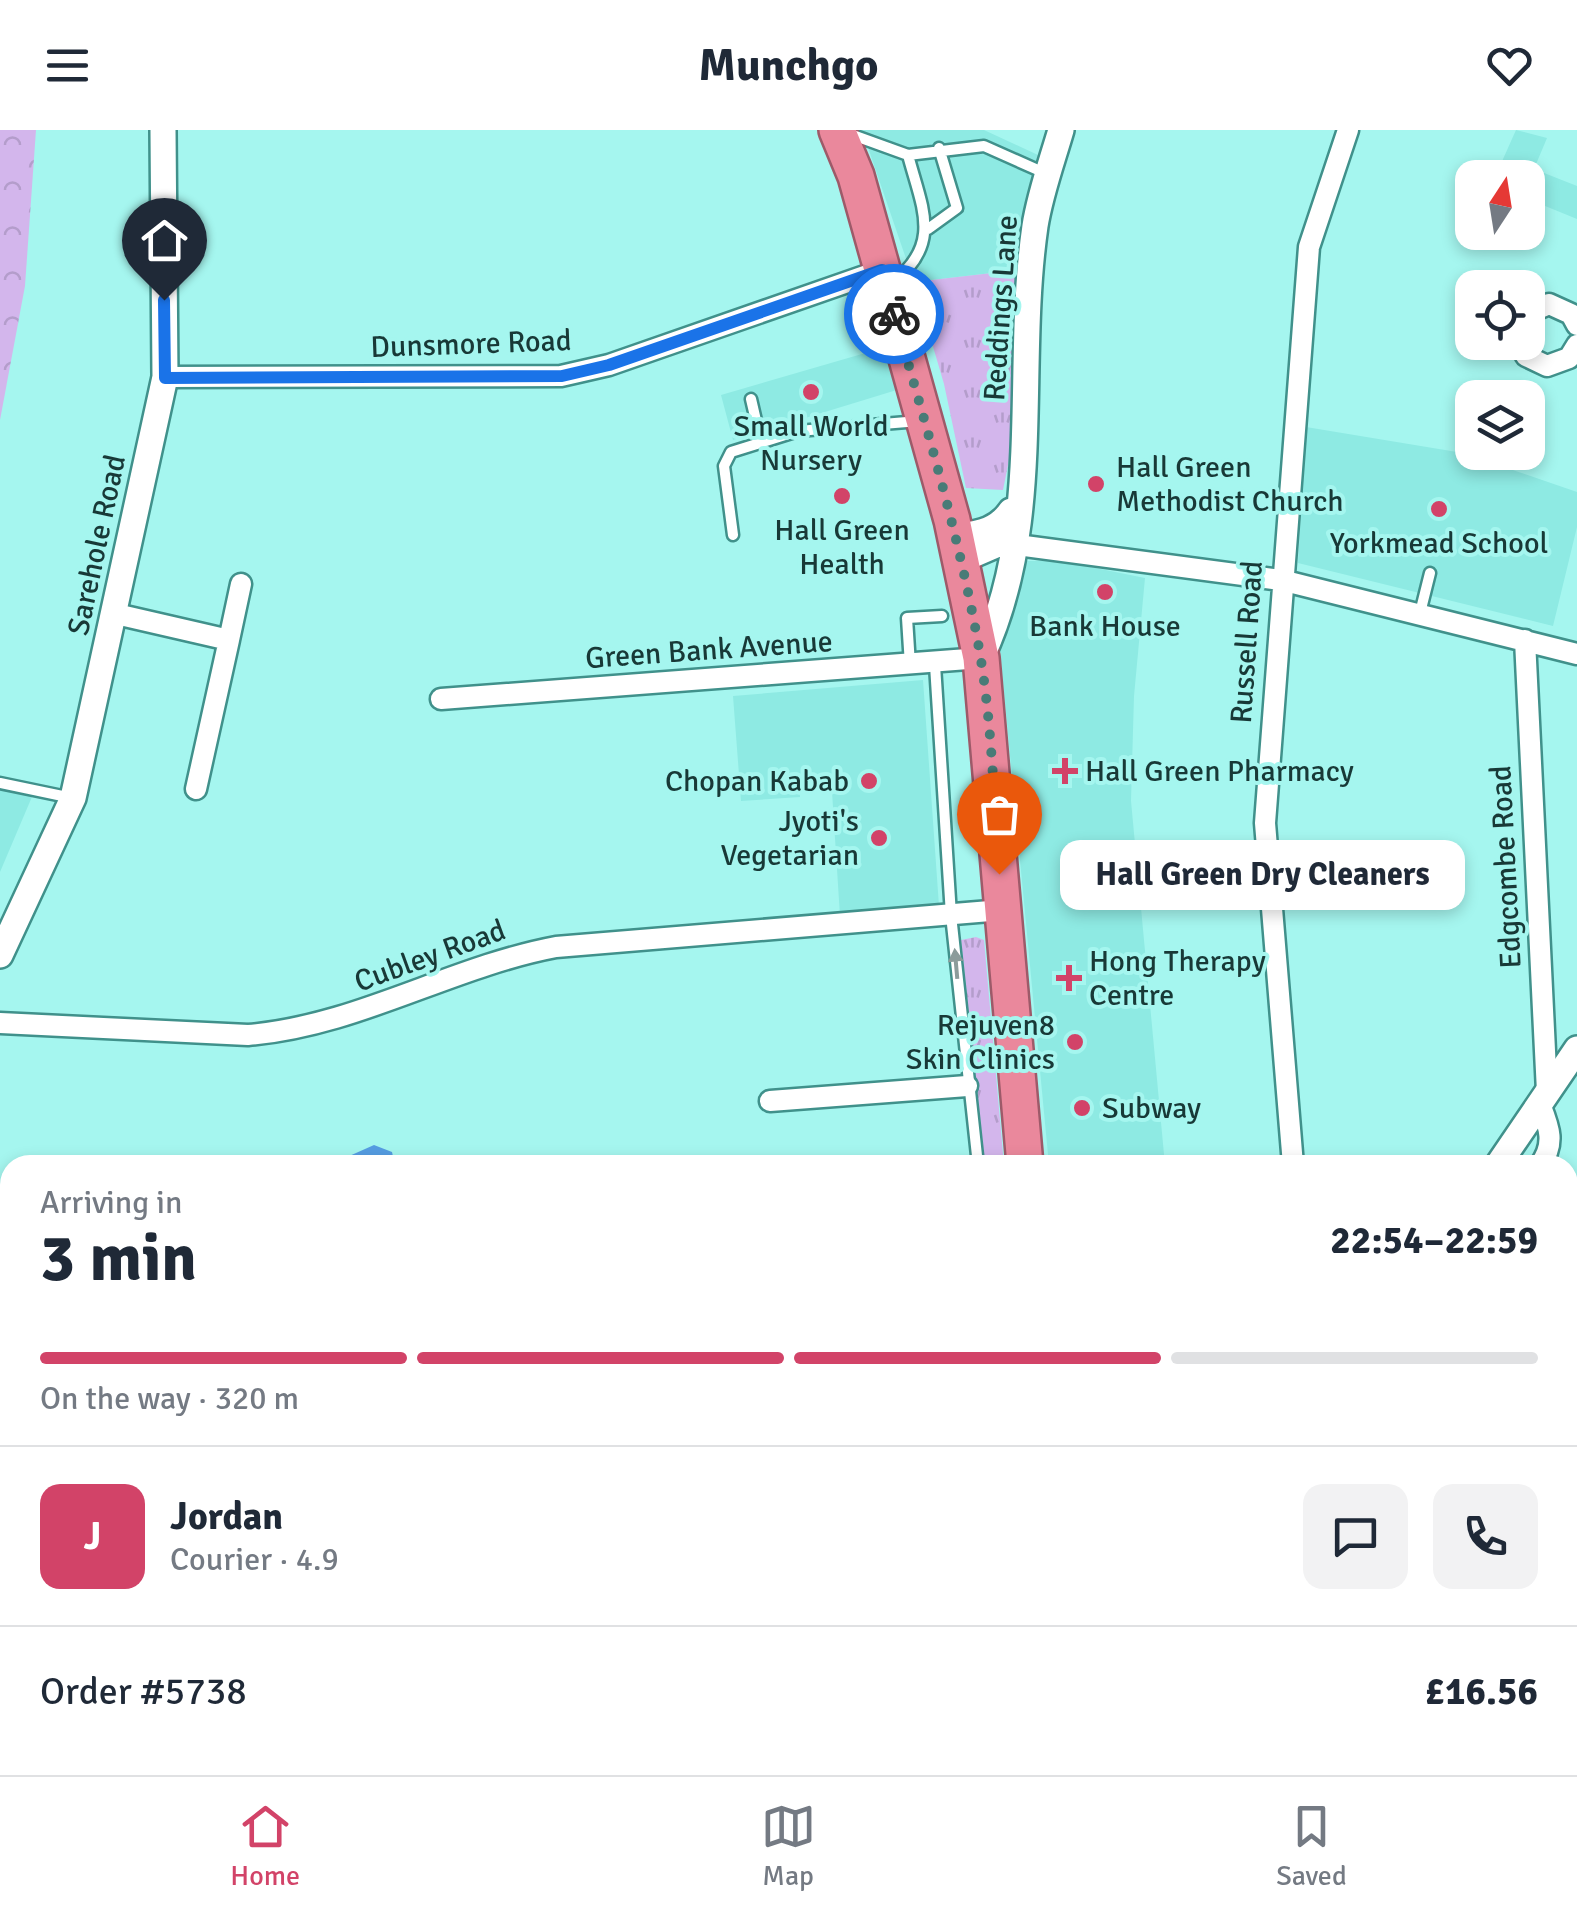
<!DOCTYPE html>
<meta charset="utf-8">
<style>
body{margin:0;font-family:Signika,sans-serif;background:#f2f2f3;color:#1f2937;height:100vh;display:flex;flex-direction:column;font-size:38px;white-space:nowrap}
*{box-sizing:border-box;margin:0}
p{font-size:32px;color:#747a83}
.icon{flex:none;width:55px;height:55px;fill:none;stroke:currentColor;stroke-width:2;stroke-linecap:round;stroke-linejoin:round}
.map{position:relative;flex:1;overflow:hidden}
.drawer{position:absolute;left:0px;top:1025px;width:1578px;height:620px;display:flex;flex-direction:column;background:#fff;border-radius:30px 30px 0 0;box-shadow:0 5px 15px #0003}
.drawer>*{flex:none}
.needle{width:65px;rotate:12deg}
.fabs{position:absolute;left:1455px;top:30px;display:grid;gap:20px}
.fabs a{display:grid;place-items:center;width:90px;height:90px;border-radius:20px;background:#fff;box-shadow:0 5px 15px #0003;font-size:50px}
.pin{position:absolute;display:grid;place-items:center;width:85px;height:85px;color:#fff;margin:-102px -42px;border-radius:50% 50% 50% 0;rotate:-45deg;box-shadow:0 0 10px #0007}
.pin .icon{rotate:45deg}
.courier{position:absolute;display:grid;place-items:center;width:100px;height:100px;margin:-50px;border:8px solid #1a73e8;border-radius:50%;background:#fff;color:#222;box-shadow:0 2px 12px #0007}
.bubble{position:absolute;height:70px;border-radius:20px;background:#fff;box-shadow:0 5px 15px #0003;font-size:32px;font-weight:700;line-height:70px;text-align:center}
.overview em{font-style:normal;font-weight:700}
.overview div{display:flex;flex-direction:column-reverse}
.overview{display:flex;align-items:center;justify-content:space-between;height:170px;padding:0 40px}
h1{font-size:65px;font-weight:700;line-height:75px}
.bar{display:grid;grid-template-columns:repeat(4,1fr);gap:15px 10px;align-content:center;height:120px;padding:0 40px}
.bar i{height:12px;border-radius:8px;background:#e0e1e3}
.bar .selected{background:#d24368}
.bar p{grid-column:span 4}
.line{display:flex;align-items:center;gap:25px;padding:0 40px;border-top:2px solid #e0e1e3}
.line div{flex:1}
.round{display:grid;place-items:center;flex:none;width:105px;height:105px;border-radius:20px;background:#f2f2f3}
header{display:flex;justify-content:space-between;align-items:center;height:130px;padding:0 40px;background:#fff;font-size:45px;font-weight:700}
.dock{display:flex;justify-content:space-around;align-items:center;height:140px;border-top:2px solid #e0e1e3;background:#fff;font-size:28px;color:#747a83}
.dock a{display:grid;justify-items:center;gap:5px}
.dock .selected{color:#d24368}
.map>svg:first-child{display:block}
</style>
<header><svg class="icon" aria-label="menu" viewBox="0 0 24 24"><path d="M4 6h16M4 12h16M4 18h16"/></svg>Munchgo<svg class="icon" aria-label="heart" viewBox="0 0 24 24"><path d="M12 20l-8-8c-3-5 5-10 8-4 3-6 11-1 8 4z"/></svg></header>
<div class="map">
<svg width="1577" height="1645" viewBox="0 0 1577 1645">
<defs>
<pattern id="grass-tufts" width="24" height="20" patternUnits="userSpaceOnUse" patternTransform="scale(2.5)"><rect width="24" height="20" fill="#d3b6ec"/><path d="M3 7l-1-3M5 7V3M7 7l1-3M15 17l-1-3M17 17v-4M19 17l1-3" fill="none" stroke="#b49dcb"/></pattern>
<pattern id="park-crowns" width="20" height="18" patternUnits="userSpaceOnUse" patternTransform="scale(2.5)"><rect width="20" height="18" fill="#d3b6ec"/><path d="M2 6a3 3 0 1 1 6 0M12 15a3 3 0 1 1 6 0" fill="none" stroke="#b49dcb"/></pattern>
<pattern id="water-ripples" width="26" height="14" patternUnits="userSpaceOnUse" patternTransform="scale(2.5)"><rect width="26" height="14" fill="#559de2"/><path d="M2 4q2-2 4 0t4 0M15 11q2-2 4 0t4 0" fill="none" stroke="#4581b8"/></pattern>
</defs>
<rect width="100%" height="100%" fill="#a5f6ef"/>
<path fill="#8eeae3" d="M862,0h122l54,25 -20,115 -104,12z
M1516,0l31,8 -13,31 43,17v33l-49,-20v-21l-33,-1z
M886,217l14,42 -167,51 -12,-45z
M1306,297l157,26 114,39v35l-24,99 -255,-63z
M1024,431h37l84,17 -11,118 -3,105 34,364h-116l-49,-515z
M923,550l16,226 -99,10 -9,-140 -32,1 1,20 -59,4 -8,-105z
M0,646l37,9 -37,87z
M1568,1493l9,11v94l-9,8z
M1117,1635h104l-11,10h-93z"/>
<path fill="url(#grass-tufts)" d="M1018,140l-8,185 -7,35 -37,-2 -22,-104 -30,-102z
M976,807l8,3 20,225h-19l-24,-225z"/>
<path fill="url(#park-crowns)" d="M0,0h36l-11,156 -25,134z"/>
<path fill="url(#water-ripples)" d="M374,1015l18,7 3,13h-66z"/>
<g fill="none" stroke-linecap="round" stroke-linejoin="round">
<defs>
<path id="service" d="M850,4l58,21 76,-9 63,28
M928,99l29,-21 -18,-60
M892,153c51,-39 30,-75 16,-128
M751,269l10,43
M733,405l-9,-69 7,-14 67,-21 121,-10
M1420,483l10,-40
M910,535l-3,-47 35,-2
M935,535l16,250 27,250
M0,653l72,15"/>
<path id="minor" d="M1528,183l21,-9 22,10 6,11
M1519,212l7,14 21,10 22,-8 8,-13
M165,247l396,-1 48,-11 273,-95
M1002,407l15,8 264,35 296,74
M116,484l113,26 -33,149
M229,510l12,-56
M1525,510l22,452
M441,569l540,-41
M0,893l248,12c109,-9 202,-68 308,-88l446,-37
M770,971l197,-15
M1540,974c9,23 16,39 0,61
M1293,1035l-28,-342 44,-576 39,-117
M1568,1257l9,-8
M0,1284h10
M1568,1452l9,-8
M0,1620h10
M740,1635l2,10
M1340,1645l12,-10"/>
<path id="tertiary" d="M956,407c24,-4 41,-6 55,-26
M961,430l44,-19 10,-24
M981,528c64,-136 33,-287 54,-432 5,-32 17,-65 26,-96
M0,825l73,-157 92,-421 -2,-247
M1498,1035l79,-116"/>
<path id="trunk" d="M837,0l19,46 96,344 29,138 44,507
M1095,1645l1,-10"/>
</defs>
<use href="#service" stroke="#40918b" stroke-width="15"/>
<use href="#minor" stroke="#40918b" stroke-width="25"/>
<use href="#tertiary" stroke="#40918b" stroke-width="30"/>
<use href="#trunk" stroke="#9d5a69" stroke-width="40"/>
<use href="#service" stroke="#fff" stroke-width="10"/>
<use href="#minor" stroke="#fff" stroke-width="20"/>
<use href="#tertiary" stroke="#fff" stroke-width="25"/>
<use href="#trunk" stroke="#ea889c" stroke-width="35"/>
<path stroke="#2c5452" stroke-width="5" d="M1568,1375l9,-8
M1259,1645l12,-10"/>
</g>
<defs><path id="oneway-solid" d="M-6-.8H1V-3.2L6.5 0L1 3.2V.8H-6Z" transform="scale(2.5)"/></defs>
<use fill="#8c9c9b" href="#oneway-solid" transform="translate(956 834) rotate(-95)"/>
<g fill="none" stroke-linecap="round" stroke-linejoin="round">
<path stroke="#497b77" stroke-width="10" stroke-dasharray="0 18" d="M894,184c32,112 66,224 86,340 12,72 14,147 19,220"/>
<path stroke="#1a73e8" stroke-width="12" d="M164,170l1,78 397,-2 47,-11 273,-95 12,44"/>
</g>
<g fill="#d24368" stroke="#a5f6ef" stroke-width="4">
<circle cx="811" cy="262" r="10"/>
<circle cx="1096" cy="354" r="10"/>
<circle cx="842" cy="366" r="10"/>
<circle cx="1439" cy="379" r="10"/>
<circle cx="1105" cy="462" r="10"/>
<path d="M1060 626h10v10h10v10h-10v10h-10v-10h-10v-10h10z"/>
<circle cx="869" cy="651" r="10"/>
<circle cx="879" cy="708" r="10"/>
<path d="M1064 833h10v10h10v10h-10v10h-10v-10h-10v-10h10z"/>
<circle cx="1075" cy="912" r="10"/>
<circle cx="1082" cy="978" r="10"/>
</g>
<g text-anchor="middle" dominant-baseline="central" stroke-width="8" stroke-linejoin="round" paint-order="stroke">
<g font-size="30" fill="#183937" stroke="#a5f6ef">
<text transform="translate(1001 178) rotate(-86)">Reddings Lane</text>
<text transform="translate(471 214) rotate(-2)">Dunsmore Road</text>
<text transform="translate(97 415) rotate(-78)">Sarehole Road</text>
<text transform="translate(1247 512) rotate(-86)">Russell Road</text>
<text transform="translate(709 520) rotate(-4)">Green Bank Avenue</text>
<text transform="translate(1506 737) rotate(-93)">Edgcombe Road</text>
<text transform="translate(430 826) rotate(-20)">Cubley Road</text>
</g>
<g font-size="30" fill="#183937" stroke="#a5f6ef">
<text x="811" y="296">Small World<tspan x="811" dy="34">Nursery</tspan></text>
<text x="1116" y="337" text-anchor="start">Hall Green<tspan x="1116" dy="34">Methodist Church</tspan></text>
<text x="842" y="400">Hall Green<tspan x="842" dy="34">Health</tspan></text>
<text x="1439" y="413">Yorkmead School</text>
<text x="1105" y="496">Bank House</text>
<text x="1085" y="641" text-anchor="start">Hall Green Pharmacy</text>
<text x="849" y="651" text-anchor="end">Chopan Kabab</text>
<text x="859" y="691" text-anchor="end">Jyoti's<tspan x="859" dy="34">Vegetarian</tspan></text>
<text x="1089" y="831" text-anchor="start">Hong Therapy<tspan x="1089" dy="34">Centre</tspan></text>
<text x="1055" y="895" text-anchor="end">Rejuven8<tspan x="1055" dy="34">Skin Clinics</tspan></text>
<text x="1102" y="978" text-anchor="start">Subway</text>
</g>
</g>
</svg>
<div class="fabs">
<a><svg class="needle" viewBox="-14 -14 28 28"><path d="M0-13l5 13h-10z" fill="#e53935"/><path d="M0 13l5-13h-10z" fill="#747a83"/></svg></a>
<a><svg class="icon" aria-label="locate" viewBox="0 0 24 24"><circle cx="12" cy="12" r="6"/><path d="M12 2v4M12 18v4M2 12h4M18 12h4"/></svg></a>
<a><svg class="icon" aria-label="layers" viewBox="0 0 24 24"><path d="M12 4l9 5-9 5-9-5zM3 14l9 5 9-5"/></svg></a>
</div>
<div class="pin" style="left:999px;top:744px;background:#ea580c"><svg class="icon" aria-label="bag" viewBox="0 0 24 24"><path d="M5 8h14l-1 12H6zM9 8a3 3 0 0 1 6 0"/></svg></div>
<div class="pin" style="left:164px;top:170px;background:#1f2937"><svg class="icon" aria-label="home" viewBox="0 0 24 24"><path d="M3 11l9-7 9 7M6 9v11h12V9"/></svg></div>
<div class="courier" style="left:894px;top:184px"><svg class="icon" aria-label="bike" viewBox="0 0 24 24"><circle cx="6" cy="16" r="4"/><circle cx="18" cy="16" r="4"/><path d="M6 16l4-8h5l3 8M10 8l3 8H6M13 5h3"/></svg></div>
<div class="bubble" style="left:1060px;top:710px;width:405px">Hall Green Dry Cleaners</div>
<section class="drawer">
<div class="overview"><div><h1>3 min</h1><p>Arriving in</p></div><em>22:54–22:59</em></div>
<div class="bar"><i class="selected"></i><i class="selected"></i><i class="selected"></i><i></i><p>On the way · 320 m</p></div>
<div class="line" style="height:180px"><b class="round" style="background:#d24368;color:#fff">J</b><div><b>Jordan</b><p>Courier · 4.9</p></div><a class="round"><svg class="icon" aria-label="chat" viewBox="0 0 24 24"><path d="M4 5h16v11H9l-5 4z"/></svg></a><a class="round"><svg class="icon" aria-label="phone" viewBox="0 0 24 24"><path d="M5 4h4l2 5-3 2q2 4 5 5l2-3 5 2v4C11 20 4 13 5 4z"/></svg></a></div>
<div class="line" style="height:130px"><div>Order #5738</div><b>£16.56</b></div>
</section>
</div>
<nav class="dock">
<a class="selected"><svg class="icon" aria-label="home" viewBox="0 0 24 24"><path d="M3 11l9-7 9 7M6 9v11h12V9"/></svg>Home</a>
<a><svg class="icon" aria-label="map" viewBox="0 0 24 24"><path d="M3 6l6-2 6 2 6-2v14l-6 2-6-2-6 2zM9 4v14M15 6v14"/></svg>Map</a>
<a><svg class="icon" aria-label="saved" viewBox="0 0 24 24"><path d="M7 4h10v16l-5-4-5 4z"/></svg>Saved</a>
</nav>
